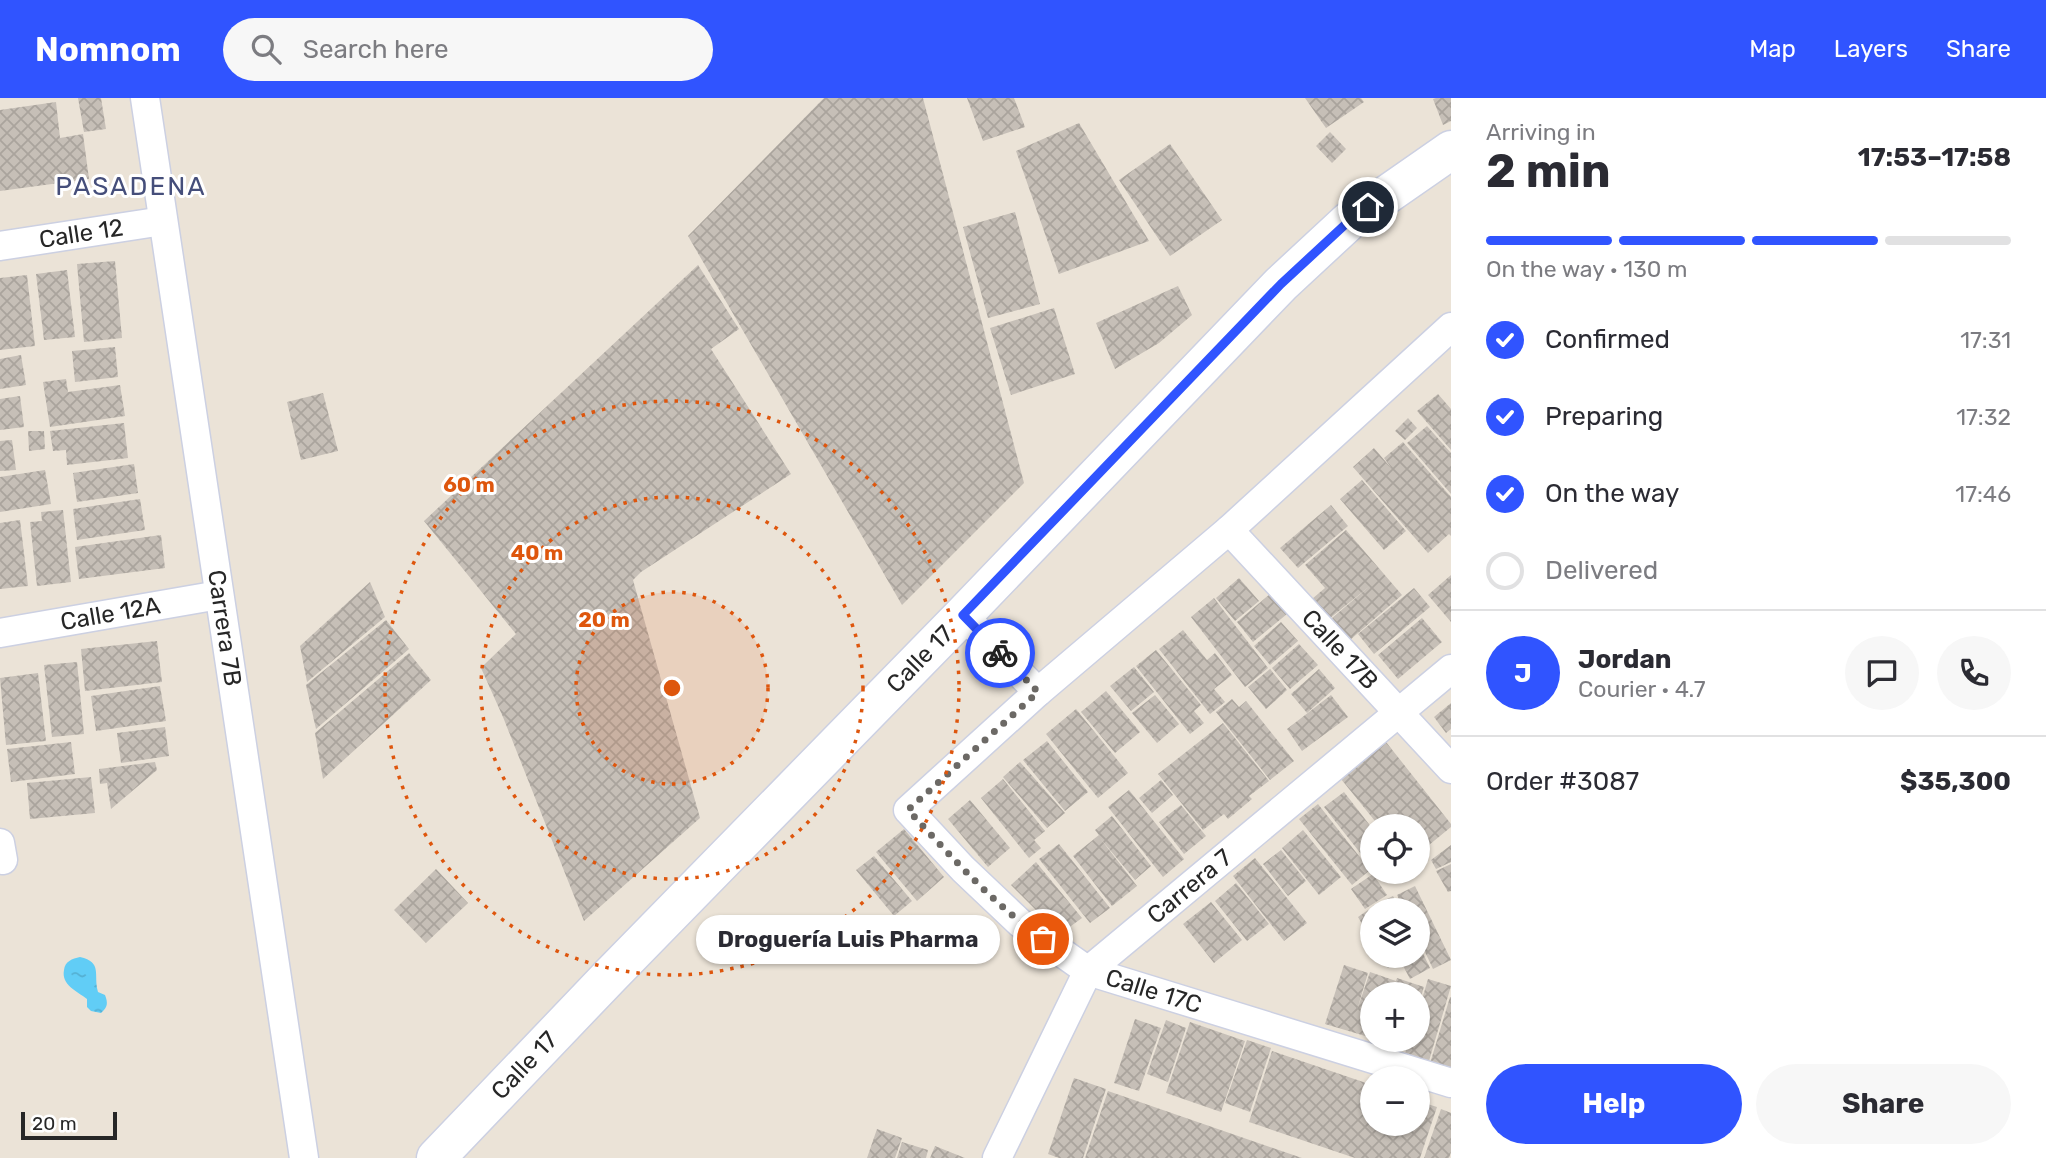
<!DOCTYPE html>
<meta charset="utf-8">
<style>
body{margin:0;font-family:Rubik,sans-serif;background:#f7f7f7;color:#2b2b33;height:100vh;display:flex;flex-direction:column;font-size:26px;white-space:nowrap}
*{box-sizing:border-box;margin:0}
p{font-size:23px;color:#7c7c81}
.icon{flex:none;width:38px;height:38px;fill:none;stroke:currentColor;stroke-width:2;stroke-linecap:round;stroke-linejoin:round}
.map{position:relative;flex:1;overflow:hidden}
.panel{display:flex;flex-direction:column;background:#fff;width:595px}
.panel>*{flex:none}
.tools{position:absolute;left:1360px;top:716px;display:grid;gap:14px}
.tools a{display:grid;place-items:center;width:70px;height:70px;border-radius:50%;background:#fff;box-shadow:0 2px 5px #0004;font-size:35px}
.scale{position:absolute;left:21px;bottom:18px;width:96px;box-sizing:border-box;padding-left:7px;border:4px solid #272727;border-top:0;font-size:19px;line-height:24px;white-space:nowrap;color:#272727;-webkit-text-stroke:5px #fff;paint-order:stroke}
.pin{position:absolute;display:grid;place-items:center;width:60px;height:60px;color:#fff;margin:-30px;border:4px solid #fff;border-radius:50%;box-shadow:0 2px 7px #0007}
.courier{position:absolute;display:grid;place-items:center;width:70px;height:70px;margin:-35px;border:5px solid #3054ff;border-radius:50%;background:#fff;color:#222;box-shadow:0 2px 9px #0007}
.bubble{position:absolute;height:49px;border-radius:24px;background:#fff;box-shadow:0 2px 5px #0004;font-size:23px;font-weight:700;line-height:49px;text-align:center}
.overview em{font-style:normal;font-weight:700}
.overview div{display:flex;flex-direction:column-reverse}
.overview{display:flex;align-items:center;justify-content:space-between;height:119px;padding:0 35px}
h1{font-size:46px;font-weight:700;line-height:52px}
.bar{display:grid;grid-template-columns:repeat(4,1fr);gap:10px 7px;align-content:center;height:84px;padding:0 35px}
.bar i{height:9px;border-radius:5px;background:#e1e1e2}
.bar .current{background:#3054ff}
.bar p{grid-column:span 4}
.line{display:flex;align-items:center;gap:18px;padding:0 35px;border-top:2px solid #e1e1e2}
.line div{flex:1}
.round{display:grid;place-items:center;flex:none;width:74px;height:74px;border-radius:37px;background:#f7f7f7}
ol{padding:0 35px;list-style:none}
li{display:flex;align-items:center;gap:21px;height:77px}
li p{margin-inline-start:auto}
li .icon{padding:7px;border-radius:50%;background:#3054ff;color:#fff;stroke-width:4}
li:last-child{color:#7c7c81}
li i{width:38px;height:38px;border:4px solid #e1e1e2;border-radius:50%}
.action{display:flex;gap:14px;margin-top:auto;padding:14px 35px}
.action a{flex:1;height:80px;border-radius:42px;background:#3054ff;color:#fff;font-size:28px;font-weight:700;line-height:80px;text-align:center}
.action a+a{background:#f7f7f7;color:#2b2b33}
header{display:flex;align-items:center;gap:42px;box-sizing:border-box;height:98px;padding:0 35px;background:#3054ff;color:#fff}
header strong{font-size:33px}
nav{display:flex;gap:38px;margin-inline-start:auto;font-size:24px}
.search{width:490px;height:63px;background:#f7f7f7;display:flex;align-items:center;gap:18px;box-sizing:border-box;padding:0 24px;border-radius:38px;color:#7c7c81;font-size:26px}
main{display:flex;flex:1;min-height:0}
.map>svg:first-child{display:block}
</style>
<header>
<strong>Nomnom</strong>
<div class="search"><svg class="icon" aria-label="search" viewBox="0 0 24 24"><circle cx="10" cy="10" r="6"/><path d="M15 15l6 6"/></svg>Search here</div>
<nav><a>Map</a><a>Layers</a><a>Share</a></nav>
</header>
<main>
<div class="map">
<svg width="1451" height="1060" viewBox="0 0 1451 1060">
<defs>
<pattern id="water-ripples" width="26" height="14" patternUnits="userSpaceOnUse" patternTransform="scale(1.75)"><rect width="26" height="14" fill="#61cdf6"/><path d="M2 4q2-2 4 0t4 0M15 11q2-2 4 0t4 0" fill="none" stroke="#54b0d3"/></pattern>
<pattern id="building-cross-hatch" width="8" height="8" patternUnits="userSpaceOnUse" patternTransform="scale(1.75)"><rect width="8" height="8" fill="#c6bfb7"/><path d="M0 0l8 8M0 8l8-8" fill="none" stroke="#aaa49d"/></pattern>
</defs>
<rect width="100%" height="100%" fill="#ebe3d7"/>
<path fill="url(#water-ripples)" d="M80,859c23,5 13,18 18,35l7,3c3,8 3,12 -4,18l-10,-2 -4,-4v-8c-10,-8 -26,-14 -23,-29 1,-9 8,-11 16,-13z"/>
<path fill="url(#building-cross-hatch)" d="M78,0h23l5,31 -22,3z
M824,0h99l101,385 -122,122 -214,-369z
M967,0h47l11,29 -42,14z
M1305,0h56l3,4 -38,26z
M1436,0h15v23l-8,4 -10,-26z
M56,4l4,36 23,-4 6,45 -89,12v-81z
M1079,25l70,118 -90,33 -43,-123z
M1330,34l16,17 -14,14 -16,-17z
M1170,46l52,76 -52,36 -51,-76z
M1015,114l25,92 -52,14 -25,-91z
M115,163l7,77 -38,4 -7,-78z
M698,167l41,64 -28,20 80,125 -150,98 -8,8 67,238 -116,103 -81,-204 -22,-49 35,-34 -92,-113z
M67,172l8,67 -31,3 -8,-66z
M27,177l8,71 -35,4v-72z
M1178,188l14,29 -33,28 -44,26 -19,-46z
M1054,210l21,66 -64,21 -21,-67z
M115,249l3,30 -43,5 -3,-31z
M21,257l5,30 -26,4v-30z
M66,281l2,13 52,-7 5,31 -75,11 -7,-45z
M323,295l15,58 -37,9 -14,-58z
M1438,296l13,15v41l-34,-39z
M20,298l4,31 -24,3v-31z
M1408,320l9,10 -12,12 -10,-9z
M124,325l4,35 -61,7 -1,-15 -13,1 -3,-20z
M1427,328l24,27v41l-44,-51z
M28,333h16l1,18 -16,2z
M12,342l4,30 -16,1v-30z
M1403,344l48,55v39l-2,-2 -21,19 -75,-86 21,-19 18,21 -8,-11z
M134,366l4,29 -61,9 -4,-29z
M45,372l6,34 -51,8v-35z
M1362,382l44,51 -22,19 -44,-51z
M140,401l5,31 -68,10 -4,-31z
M1331,407l17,21 -50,42 -18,-20z
M63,412l8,72 -34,4 -7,-64 12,-1 -1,-9z
M20,422l8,66 -28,3v-66z
M1346,432l56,65 -52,45 -18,-22 39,-33 -42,34 -17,-20 13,-11 -20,-23z
M161,437l4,33 -86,11 -4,-32z
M1451,477v47l-23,-27z
M1239,480l20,23 -24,20 -19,-23z
M370,484l15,35 -78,65 -7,-36z
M1414,490l16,19 -56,47 -16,-20z
M1270,496l17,20 -34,28 -16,-20z
M1214,500l54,70 -23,19 -54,-70z
M1422,520l20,24 -44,37 -20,-24z
M386,522l23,29 -93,80 -10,-44z
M1281,524l17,19 -28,24 -16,-19z
M1183,532l24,30 8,-7 17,22 -18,14 11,13 -15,12 -51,-65z
M157,543l5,41 -77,9 -4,-42z
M1299,546l19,21 -28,24 -18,-21z
M1156,552l45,55 -7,6 10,12 -14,11 -54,-68z
M409,555l22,27 -108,99 -8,-46z
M77,564l7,72 -32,3 -8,-72z
M1134,569l20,25 -23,19 -21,-25z
M1270,571l17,21 -21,19 -18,-22z
M1319,571l16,19 -28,25 -16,-19z
M38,575l8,68 -40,4 -6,-67z
M160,588l6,35 -70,10 -5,-35z
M1106,593l34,41 -25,21 -34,-41z
M1155,597l24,29 -22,19 -25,-30z
M1331,597l17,22 -46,34 -15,-22z
M1232,601l7,8 7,-6 48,60 -24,19 -54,-68z
M1451,605v26l-5,4 -12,-16z
M1076,611l52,64 -30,25 -52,-64z
M1223,625l46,58 -20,15 3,3 -24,20 -4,-5 -21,16 -45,-56z
M165,629l4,29 -48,7 -4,-30z
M1047,643l41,51 -23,19 -42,-51z
M71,644l4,32 -64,8 -4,-33z
M1386,644l65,82v3l-33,27v-28h-39l-38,-47z
M155,664l2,8 -46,39 -4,-26 -7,1 -1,-15z
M1020,664l45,51 -18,15 -44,-51z
M91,679l4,36 -65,6 -3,-36z
M1003,681l42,52 -11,9 7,8 -12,10 -48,-60z
M1161,682l12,15 -21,18 -13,-15z
M1129,692l55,69 -21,18 -55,-70z
M1344,694l28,36v40l-48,-61z
M970,702l40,48 -22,19 -40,-48z
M1318,706l52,66 -18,15 -53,-66z
M1181,707l25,31 -22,18 -25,-32z
M1112,718l39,50 -16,14 -35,-42 37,48 -25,20 -39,-50 26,-21 -4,-5z
M904,731l40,48 -27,24 -41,-49z
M1303,732l38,47 -22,18 -37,-47z
M1059,746l51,64 -20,15 -51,-64z
M1451,747v17l-15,7 -5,-9z
M1281,752l25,31 -18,15 -25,-32z
M874,758l38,45 -18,15 -38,-46z
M1255,760l52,65 -23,18 -51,-65z
M1036,764l46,56 -22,16 -49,-49z
M1451,766v27l-3,1 -12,-21z
M436,771l32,34 -42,40 -32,-33z
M1373,776l14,21 -22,14 -14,-20z
M1236,785l33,41 -22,17 -32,-40z
M1415,788l36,74 -18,9 -15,-32v-27h-14l-7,-15z
M1393,798l8,14h-26l-2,-4z
M1211,804l31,38 -28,23 -31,-39z
M1368,812l4,8v23l-14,-24z
M1418,845l12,25 -20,11 -12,-23h20z
M1381,858h13l4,6 -10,6z
M1344,867l24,8 -11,37 13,-38 26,9 1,-3 27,9 -6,19v-12h-46v44l-47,-14z
M1428,881l23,7 -22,75 -24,-7 4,-14h9v-27z
M1450,899h1v80l-23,-7z
M1135,921l26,9 -22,63 -25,-8z
M1166,922l20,8 -18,54 -21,-8z
M1190,924l55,19 -24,71 -55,-19z
M1247,942l24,8 -21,64 -25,-9z
M1378,942h29l-3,9z
M1272,953l100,34v39h46v-23l19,6 -17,51h-65l-106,-36z
M1074,980l32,11 -23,69h-24l-11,-4z
M1108,993l194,67h-217z
M1441,1011l10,4v39l-2,6h-25z
M877,1031l25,9 -7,20h-28z
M902,1044l26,8 -2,8h-29z
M935,1048l30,12h-35z"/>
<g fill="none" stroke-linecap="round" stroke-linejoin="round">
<defs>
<g id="minor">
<path id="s1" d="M145,0l159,1060"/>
<path id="s2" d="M0,148l163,-25"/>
<path id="s3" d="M1451,229l-222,203 -191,162 -130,118 55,59 57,54 68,48 363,112"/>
<path id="s4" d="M1229,432l222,239"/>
<path d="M963,517l75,77"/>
<path id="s5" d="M0,535l219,-38"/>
<path d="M0,745l3,17"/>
<path id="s6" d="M997,1060l91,-187 363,-302"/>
</g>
<g id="secondary">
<path id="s7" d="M436,1060l174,-182 353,-361 318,-331 68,-63 102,-71"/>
</g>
</defs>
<use href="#minor" stroke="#ccd0e2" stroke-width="31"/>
<use href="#secondary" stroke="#ccd0e2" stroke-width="41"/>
<use href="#minor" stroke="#fff" stroke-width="28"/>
<use href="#secondary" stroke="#fff" stroke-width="38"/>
</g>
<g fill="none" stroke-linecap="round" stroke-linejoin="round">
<path stroke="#6c6965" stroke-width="7" stroke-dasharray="0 12.6" d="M1000,555l38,39 -130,118c42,45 84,93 135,129"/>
<path stroke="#3054ff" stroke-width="9" d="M1000,555l-37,-38 318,-331 68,-63 19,-14"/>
</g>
<circle cx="672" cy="590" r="96" fill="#de560d" fill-opacity=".12"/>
<g fill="none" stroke="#de560d" stroke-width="3.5" stroke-dasharray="3.5 7">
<circle cx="672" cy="590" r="96"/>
<circle cx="672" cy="590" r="191"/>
<circle cx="672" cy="590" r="287"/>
</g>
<g text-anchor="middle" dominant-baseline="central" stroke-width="6" stroke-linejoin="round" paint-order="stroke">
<g font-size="24" fill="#272727" stroke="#fff">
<text stroke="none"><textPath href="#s2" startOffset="82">Calle 12</textPath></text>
<text stroke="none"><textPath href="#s5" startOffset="112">Calle 12A</textPath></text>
<text stroke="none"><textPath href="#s1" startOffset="536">Carrera 7B</textPath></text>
<text stroke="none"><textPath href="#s4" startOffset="163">Calle 17B</textPath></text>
<text stroke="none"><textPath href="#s7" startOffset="695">Calle 17</textPath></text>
<text stroke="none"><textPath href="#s6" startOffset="340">Carrera 7</textPath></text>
<text stroke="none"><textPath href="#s3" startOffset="1038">Calle 17C</textPath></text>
<text stroke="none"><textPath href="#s7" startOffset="128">Calle 17</textPath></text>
</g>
<g font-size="26" letter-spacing="2" fill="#454e7a" stroke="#fff">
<text x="131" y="88">PASADENA</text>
</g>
</g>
<circle cx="672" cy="590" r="10" fill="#de560d" stroke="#fff" stroke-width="3.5"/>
<g font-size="21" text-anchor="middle" font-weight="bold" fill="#de560d" stroke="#fff" stroke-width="6" stroke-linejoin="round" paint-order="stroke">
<text x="469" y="394">60 m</text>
<text x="537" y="462">40 m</text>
<text x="604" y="529">20 m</text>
</g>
</svg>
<div class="tools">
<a><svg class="icon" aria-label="locate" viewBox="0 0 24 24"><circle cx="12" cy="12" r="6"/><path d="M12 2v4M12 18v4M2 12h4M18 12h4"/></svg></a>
<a><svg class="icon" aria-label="layers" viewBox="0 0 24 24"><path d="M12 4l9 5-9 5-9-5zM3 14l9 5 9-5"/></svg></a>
<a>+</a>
<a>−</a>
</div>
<div class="scale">20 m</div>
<div class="pin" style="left:1043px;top:841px;background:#ea580c"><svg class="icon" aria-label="bag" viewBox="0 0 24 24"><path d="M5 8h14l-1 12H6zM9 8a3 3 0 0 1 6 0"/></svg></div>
<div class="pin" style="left:1368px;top:109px;background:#1f2937"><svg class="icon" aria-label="home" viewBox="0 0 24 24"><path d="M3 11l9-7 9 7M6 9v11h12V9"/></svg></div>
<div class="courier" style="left:1000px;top:555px"><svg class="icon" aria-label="bike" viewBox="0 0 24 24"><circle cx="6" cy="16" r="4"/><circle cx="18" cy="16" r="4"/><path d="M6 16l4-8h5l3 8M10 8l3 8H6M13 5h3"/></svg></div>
<div class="bubble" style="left:696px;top:817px;width:304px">Droguería Luis Pharma</div>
</div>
<section class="panel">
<div class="overview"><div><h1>2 min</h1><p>Arriving in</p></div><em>17:53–17:58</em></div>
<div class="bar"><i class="current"></i><i class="current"></i><i class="current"></i><i></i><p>On the way · 130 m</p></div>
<ol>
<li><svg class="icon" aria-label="check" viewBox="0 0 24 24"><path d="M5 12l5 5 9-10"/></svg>Confirmed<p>17:31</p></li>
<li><svg class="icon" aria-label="check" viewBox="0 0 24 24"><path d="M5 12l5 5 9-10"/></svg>Preparing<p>17:32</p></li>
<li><svg class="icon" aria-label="check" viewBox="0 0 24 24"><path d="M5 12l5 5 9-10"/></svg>On the way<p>17:46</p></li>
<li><i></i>Delivered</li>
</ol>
<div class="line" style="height:126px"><b class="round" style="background:#3054ff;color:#fff">J</b><div><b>Jordan</b><p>Courier · 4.7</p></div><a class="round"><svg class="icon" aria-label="chat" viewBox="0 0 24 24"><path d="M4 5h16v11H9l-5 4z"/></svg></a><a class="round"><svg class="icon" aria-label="phone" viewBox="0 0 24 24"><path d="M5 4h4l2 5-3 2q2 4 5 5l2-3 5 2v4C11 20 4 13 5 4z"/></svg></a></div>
<div class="line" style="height:91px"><div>Order #3087</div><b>$35,300</b></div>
<div class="action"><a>Help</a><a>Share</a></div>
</section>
</main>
